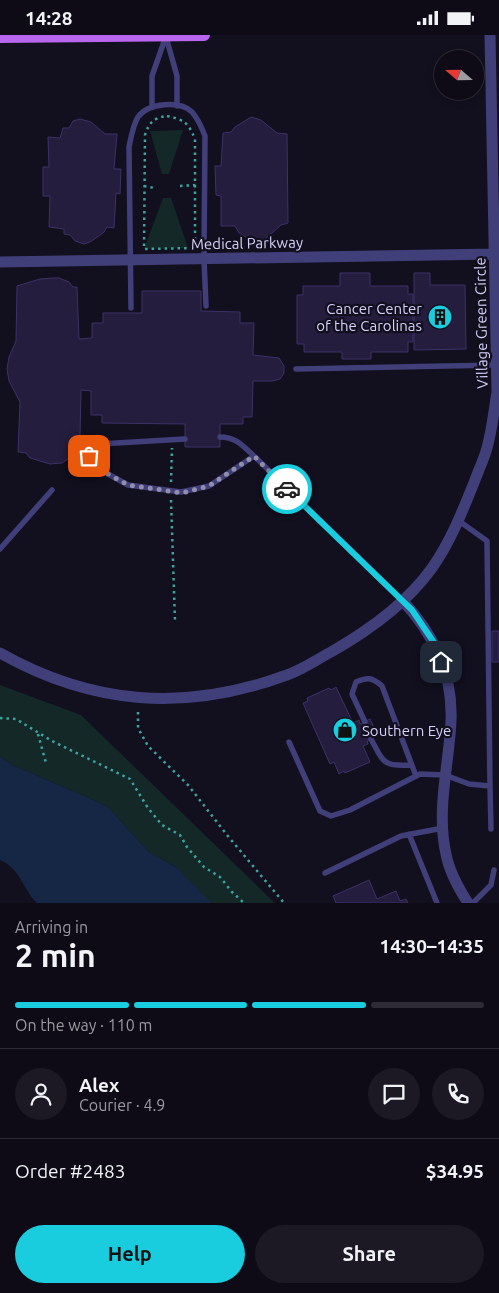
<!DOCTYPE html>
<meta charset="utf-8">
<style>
body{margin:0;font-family:Ubuntu,sans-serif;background:#1c1924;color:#f1f3f6;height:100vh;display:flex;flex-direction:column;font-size:19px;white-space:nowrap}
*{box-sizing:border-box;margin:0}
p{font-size:16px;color:#9b9ba1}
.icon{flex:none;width:28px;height:28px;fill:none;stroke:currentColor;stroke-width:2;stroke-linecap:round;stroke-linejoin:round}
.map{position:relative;height:868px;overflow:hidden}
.side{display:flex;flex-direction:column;background:#0e0b17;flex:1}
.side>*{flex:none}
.needle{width:32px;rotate:290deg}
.controls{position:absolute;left:434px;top:15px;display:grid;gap:10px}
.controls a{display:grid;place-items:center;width:50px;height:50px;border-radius:50%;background:#0e0b17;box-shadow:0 2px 8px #0003,0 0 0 1px #2e2b36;font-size:25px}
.pin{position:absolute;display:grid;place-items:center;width:42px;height:42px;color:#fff;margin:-21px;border-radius:10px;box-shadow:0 2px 8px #0006}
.courier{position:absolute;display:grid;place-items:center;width:50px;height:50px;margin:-25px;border:4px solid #19cddf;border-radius:50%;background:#fff;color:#222;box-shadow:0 1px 6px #0007}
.summary em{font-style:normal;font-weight:700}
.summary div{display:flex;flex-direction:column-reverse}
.summary{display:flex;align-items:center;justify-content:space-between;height:85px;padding:0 15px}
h1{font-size:32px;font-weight:700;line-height:38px}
.bar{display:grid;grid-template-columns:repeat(4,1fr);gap:8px 5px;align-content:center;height:60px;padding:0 15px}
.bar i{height:6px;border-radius:4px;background:#2e2b36}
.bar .current{background:#19cddf}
.bar p{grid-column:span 4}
.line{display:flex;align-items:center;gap:12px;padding:0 15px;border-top:1px solid #2e2b36}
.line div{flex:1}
.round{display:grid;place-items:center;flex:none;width:52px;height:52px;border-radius:26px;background:#1c1924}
.primary-button{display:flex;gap:10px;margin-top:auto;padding:10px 15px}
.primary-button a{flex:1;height:58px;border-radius:30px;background:#19cddf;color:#111;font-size:20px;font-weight:700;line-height:58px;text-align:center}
.primary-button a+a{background:#1c1924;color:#f1f3f6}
.status{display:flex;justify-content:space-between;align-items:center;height:35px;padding:0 25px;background:#0e0b17;direction:ltr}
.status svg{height:14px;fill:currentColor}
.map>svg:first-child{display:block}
</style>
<div class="status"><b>14:28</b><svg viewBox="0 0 49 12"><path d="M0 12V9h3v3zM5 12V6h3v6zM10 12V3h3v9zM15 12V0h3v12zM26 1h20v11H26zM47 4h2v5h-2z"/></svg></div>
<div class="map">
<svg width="499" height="868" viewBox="0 0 499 868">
<rect width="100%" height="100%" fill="#120f1f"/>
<path fill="#132827" d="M183,95l-14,44h-7l-12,-43z
M163,163h8l17,50 -44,1z
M0,650l81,30 194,188h-63l-36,-36 -26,-14 -42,-46 -28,-13 -68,-29 -12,-9z"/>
<path fill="#152744" d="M0,721l12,9 68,29 28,13 42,46 26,14 36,36h-175c-15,-15 -16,-34 -37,-43z"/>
<path fill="#241d3e" stroke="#3c3267" d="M251,82l10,3 16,13 10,1 1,89 -7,2 -17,15h-13l-12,-7 -4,-7h-14v-30l-5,-1 -1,-29h6l2,-33 8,-1 4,-5z
M80,84l11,3 14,12h12l-3,35h7l-1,25 -4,-1 -2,35 -7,-1 -3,5 -5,4 -9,6 -6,2 -9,-3 -5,-6 -6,-1v-5l-15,-2 1,-31h-7v-29h6l-1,-30 12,1 3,-10h6l4,-7z
M340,238h30v13h38v8h5v48h-5v10h-37v7h-29v-7h-38v-8h-7v-49h6v-9h37z
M414,238h16v12h35l1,64 -52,1z
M52,243h7l10,4 4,5h4l2,52 13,-1v-15h11v-10h39v-22h59v20l39,1v11h14l-1,32 26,3 5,8v7l-4,6 -8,2h-19l-1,36h-9v7h-23v23h-35v-23l-83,-1v-8h-11v-24l-10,-1 -1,47 -5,17 -13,9 -12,1 -20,-6 -4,-5 -8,-1 2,-50 -11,-21 -2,-12 2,-12 7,-16 1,-55 23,-7z
M492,596h7v31h-7z
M336,652l17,36 6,-3 1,4 10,-5 8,17 -11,5 1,3 -5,2 7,16 -25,11 -1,-2 -5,3 -5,-12 -4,2 -27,-61 5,-2 -1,-3 22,-10 2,2z
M369,845l8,19 19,-8 4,10 6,-2 2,4h-72l-3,-7z"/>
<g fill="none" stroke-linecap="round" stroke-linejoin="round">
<path stroke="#3ba59e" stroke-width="2.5" stroke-dasharray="2.5 4" stroke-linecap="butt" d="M167,81c17,4 21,6 28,23v109l-51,1 1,-114c4,-12 8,-17 22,-19z
M144,151l11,2
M180,151l16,-1
M171,447l1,-34
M171,465l4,121
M138,677v16l10,18 40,39 39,50 57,68
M0,683l16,1 36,22 78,38 18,29 14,17 18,10 7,12 17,20 16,10 12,15 12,11
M38,699l8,29"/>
<path stroke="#413f79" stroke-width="5.5" d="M166,2l11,39v30
M152,72v-31l14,-40
M131,273l-2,-161c2,-10 4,-22 9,-30 10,-14 42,-17 54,-5 6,7 10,16 13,24l-1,123 2,47
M296,334l201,-4
M185,404l-86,5 -10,12 10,13 29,16 53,7 28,-6 45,-30c-11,-10 -18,-19 -34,-19
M254,421l148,144
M459,486l28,20 3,245
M0,514l52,-59
M365,687l-13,-28 4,-12c11,-5 16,-5 26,4l34,90
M371,704c13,24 12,28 41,26
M289,707l31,69 11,5 19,-6 70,-36 25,1 24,9 21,2 1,43
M409,799l28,69
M325,838l76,-37 42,-8
M473,868l18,-18 3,-15"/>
<path stroke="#413f79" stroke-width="11" d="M0,227l495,-8
M402,565c31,33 51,74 49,121 -2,44 -15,89 -5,133 3,17 13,35 22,49
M0,618c92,52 185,59 284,23 16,-5 32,-16 47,-24 37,-21 76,-49 101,-84 19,-27 31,-58 43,-88 4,-11 9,-21 12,-32 5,-18 7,-38 10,-56l-7,-357"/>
<path stroke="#b966ee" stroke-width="12" d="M0,2l204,-2"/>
</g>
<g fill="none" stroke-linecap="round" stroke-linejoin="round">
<path stroke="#918ead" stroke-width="5" stroke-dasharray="0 9" d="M89,421l10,13 29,16 54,8 27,-7 45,-30 33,33"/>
<path stroke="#19cddf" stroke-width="6" d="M287,454l125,121 23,34 6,18"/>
</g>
<defs>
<symbol id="building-disc" viewBox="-11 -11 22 22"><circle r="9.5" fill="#19cddf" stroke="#120f1f"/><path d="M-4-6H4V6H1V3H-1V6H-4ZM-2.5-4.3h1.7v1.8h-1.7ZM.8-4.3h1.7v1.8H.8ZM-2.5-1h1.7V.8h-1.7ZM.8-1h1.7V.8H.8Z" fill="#111"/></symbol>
<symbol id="shop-disc" viewBox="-11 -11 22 22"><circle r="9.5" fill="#19cddf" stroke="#120f1f"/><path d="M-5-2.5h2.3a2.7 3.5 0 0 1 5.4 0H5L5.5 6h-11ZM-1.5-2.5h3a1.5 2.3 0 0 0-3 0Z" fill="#111"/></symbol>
</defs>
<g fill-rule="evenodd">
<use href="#building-disc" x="426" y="268" width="28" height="28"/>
<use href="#shop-disc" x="331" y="681" width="28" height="28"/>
</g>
<g text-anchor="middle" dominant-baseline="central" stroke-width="4.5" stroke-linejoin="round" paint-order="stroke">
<g font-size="15" fill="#d6d2fa" stroke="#120f1f">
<text transform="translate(247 208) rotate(-1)">Medical Parkway</text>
<text transform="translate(481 288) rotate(-91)">Village Green Circle</text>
</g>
<g font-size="15" fill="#d6d2fa" stroke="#120f1f" text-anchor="end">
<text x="422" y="273">Cancer Center<tspan x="422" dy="17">of the Carolinas</tspan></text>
<text x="362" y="695" text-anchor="start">Southern Eye</text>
</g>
</g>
</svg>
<div class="controls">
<a><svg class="needle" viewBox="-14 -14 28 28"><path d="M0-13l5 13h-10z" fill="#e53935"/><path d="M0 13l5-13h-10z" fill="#9b9ba1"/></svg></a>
</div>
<div class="pin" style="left:89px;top:421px;background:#ea580c"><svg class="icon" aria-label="bag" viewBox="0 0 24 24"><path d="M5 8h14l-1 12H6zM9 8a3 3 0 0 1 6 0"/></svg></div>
<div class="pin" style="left:441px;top:627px;background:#1f2937"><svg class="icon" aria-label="home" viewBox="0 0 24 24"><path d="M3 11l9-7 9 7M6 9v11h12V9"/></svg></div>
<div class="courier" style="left:287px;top:454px"><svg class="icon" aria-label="car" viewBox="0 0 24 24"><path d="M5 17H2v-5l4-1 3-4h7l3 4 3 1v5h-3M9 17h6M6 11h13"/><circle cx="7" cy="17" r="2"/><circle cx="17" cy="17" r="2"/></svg></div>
</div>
<section class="side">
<div class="summary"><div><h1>2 min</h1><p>Arriving in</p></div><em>14:30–14:35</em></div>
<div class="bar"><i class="current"></i><i class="current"></i><i class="current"></i><i></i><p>On the way · 110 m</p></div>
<div class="line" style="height:90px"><a class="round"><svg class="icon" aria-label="person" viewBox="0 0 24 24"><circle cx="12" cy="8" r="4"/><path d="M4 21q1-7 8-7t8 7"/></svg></a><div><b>Alex</b><p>Courier · 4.9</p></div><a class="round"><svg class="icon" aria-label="chat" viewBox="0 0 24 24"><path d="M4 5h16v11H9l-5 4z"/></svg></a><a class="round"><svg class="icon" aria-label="phone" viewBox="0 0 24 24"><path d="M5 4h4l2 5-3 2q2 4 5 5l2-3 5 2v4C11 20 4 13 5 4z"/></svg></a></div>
<div class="line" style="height:65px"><div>Order #2483</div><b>$34.95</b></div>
<div class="primary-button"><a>Help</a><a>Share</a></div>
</section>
